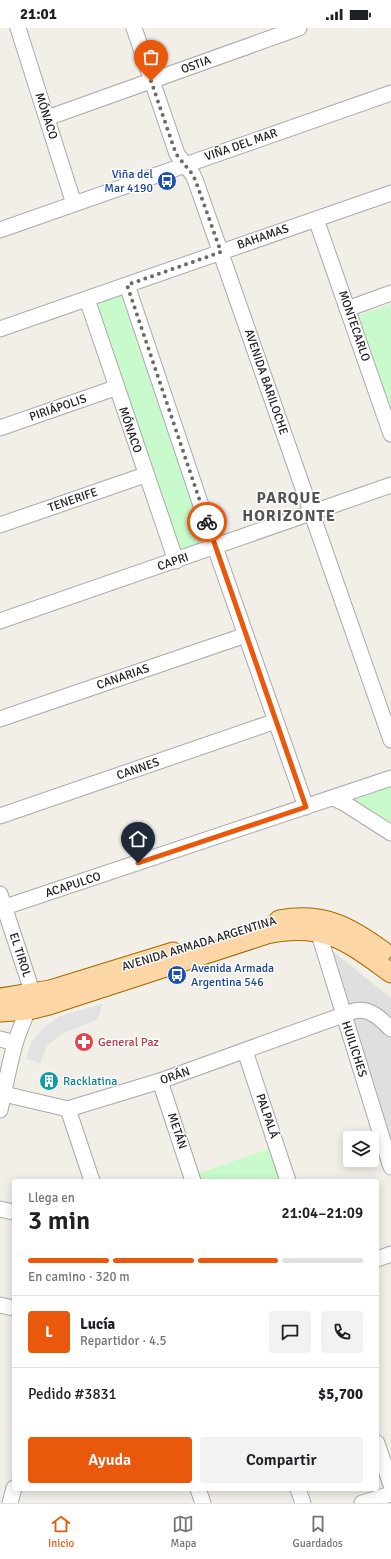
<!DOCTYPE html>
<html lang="es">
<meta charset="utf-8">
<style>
body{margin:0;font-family:Signika,sans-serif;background:#f2f2f2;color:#202124;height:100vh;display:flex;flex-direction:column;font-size:15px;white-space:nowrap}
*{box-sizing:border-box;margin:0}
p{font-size:13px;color:#757577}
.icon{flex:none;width:22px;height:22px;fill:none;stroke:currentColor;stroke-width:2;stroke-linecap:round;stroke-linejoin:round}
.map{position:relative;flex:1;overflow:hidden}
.side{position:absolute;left:12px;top:1151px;width:367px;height:312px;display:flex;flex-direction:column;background:#fff;border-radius:4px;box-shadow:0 2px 10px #0003}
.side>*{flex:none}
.fabs{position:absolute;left:343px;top:1103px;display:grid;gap:8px}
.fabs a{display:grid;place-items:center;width:36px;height:36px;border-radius:4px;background:#fff;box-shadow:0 2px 10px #0003;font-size:20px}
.pin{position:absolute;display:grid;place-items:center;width:34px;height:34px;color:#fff;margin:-41px -17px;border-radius:50% 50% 50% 0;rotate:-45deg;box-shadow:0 0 4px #0007}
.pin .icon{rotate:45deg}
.courier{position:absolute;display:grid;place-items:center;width:40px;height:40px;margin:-20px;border:3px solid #ea580c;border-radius:50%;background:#fff;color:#222;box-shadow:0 1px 5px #0007}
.summary em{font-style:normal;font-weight:600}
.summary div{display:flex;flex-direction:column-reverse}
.summary{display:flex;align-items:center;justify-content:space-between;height:68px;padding:0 16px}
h1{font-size:26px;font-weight:600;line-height:30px}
.bar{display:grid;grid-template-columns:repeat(4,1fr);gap:6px 4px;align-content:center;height:48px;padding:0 16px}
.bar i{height:5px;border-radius:3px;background:#e0e0e0}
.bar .selected{background:#ea580c}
.bar p{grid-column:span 4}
.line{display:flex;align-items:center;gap:10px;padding:0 16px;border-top:1px solid #e0e0e0}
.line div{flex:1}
.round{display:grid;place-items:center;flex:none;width:42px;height:42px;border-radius:4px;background:#f2f2f2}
.primary-button{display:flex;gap:8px;margin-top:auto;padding:8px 16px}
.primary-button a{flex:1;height:46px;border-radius:4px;background:#ea580c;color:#fff;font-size:16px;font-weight:600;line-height:46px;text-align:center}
.primary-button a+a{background:#f2f2f2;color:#202124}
.status{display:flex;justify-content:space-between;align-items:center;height:28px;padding:0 20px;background:#fff;direction:ltr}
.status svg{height:11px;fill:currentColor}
.dock{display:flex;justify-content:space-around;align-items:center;height:56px;border-top:1px solid #e0e0e0;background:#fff;font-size:11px;color:#757577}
.dock a{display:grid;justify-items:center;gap:2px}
.dock .selected{color:#ea580c}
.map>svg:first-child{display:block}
</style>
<div class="status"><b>21:01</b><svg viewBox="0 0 49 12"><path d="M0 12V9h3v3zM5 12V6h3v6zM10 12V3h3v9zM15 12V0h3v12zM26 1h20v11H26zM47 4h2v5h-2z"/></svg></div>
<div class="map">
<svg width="391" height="1475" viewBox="0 0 391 1475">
<rect width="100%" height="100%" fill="#f2efe9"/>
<path fill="#e0dfdf" d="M330,921l61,49v142z"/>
<path fill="#c8facc" d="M120,263l86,254 -27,9 -87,-253z
M391,276v115l-35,-103z
M391,756v42l-43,-29z
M274,1119l12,34h-90l-2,-6z"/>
<path fill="#e2e2e2" d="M102,976l-4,15 -38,16 -13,11 -7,17 -14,-4 5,-16 12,-15 17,-12z"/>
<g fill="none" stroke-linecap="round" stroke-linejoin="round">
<defs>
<path id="minor" d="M18,0l56,176
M134,0l43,126 16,21 3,7 195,558
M47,90l252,-90
M316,191l75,215
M0,202l391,-137
M127,257l88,262 91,260
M87,271l89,262
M347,281l44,-16
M0,301l391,-136
M0,400l115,-40
M0,497l145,-50
M0,593l391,-136
M0,691l246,-84
M333,770l11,5 47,30
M0,788l276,-95
M0,866l29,88c4,28 -7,37 -14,62 -6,21 -10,44 -15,66
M5,879l386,-129
M318,903l73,236
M0,1011l15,4
M245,1023l43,130
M160,1053l33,100
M4,1066l64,15 92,-28 194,-70c15,-4 26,7 37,18
M68,1081l24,72
M0,1181l14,3
M377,1231l14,-5
M0,1277l14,3
M377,1415l14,42
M198,1461l5,14
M298,1461l5,14
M10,1475l4,-15
M362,1475l29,-9"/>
<path id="major" d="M279,892c44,-8 70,6 104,31
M0,970l50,-8 123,-38
M0,984l29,-2 20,-5 218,-71c57,-12 80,7 124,39"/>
</defs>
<use href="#minor" stroke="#a9a9a9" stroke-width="17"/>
<use href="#major" stroke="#a06b00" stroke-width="21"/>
<use href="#minor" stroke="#fff" stroke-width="15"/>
<use href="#major" stroke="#fcd6a4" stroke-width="19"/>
</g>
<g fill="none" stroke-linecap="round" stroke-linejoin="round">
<path stroke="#6b6a68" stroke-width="4" stroke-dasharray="0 7.2" d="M151,53l25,73 17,21 3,7 25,70 -94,33 80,237"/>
<path stroke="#ea580c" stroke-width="5" d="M138,835l168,-56 -99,-285"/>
</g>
<defs>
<symbol id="bus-disc" viewBox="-11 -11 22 22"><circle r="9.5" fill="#1a4fb4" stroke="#fff"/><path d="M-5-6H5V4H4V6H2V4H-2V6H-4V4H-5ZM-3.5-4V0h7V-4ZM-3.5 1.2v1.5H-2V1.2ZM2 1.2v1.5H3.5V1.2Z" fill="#fff"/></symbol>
<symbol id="pharmacy-disc" viewBox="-11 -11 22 22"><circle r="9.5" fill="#e0444e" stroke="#fff"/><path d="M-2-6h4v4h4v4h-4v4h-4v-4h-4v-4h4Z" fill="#fff"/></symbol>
<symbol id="building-disc" viewBox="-11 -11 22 22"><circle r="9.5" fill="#0f9aa8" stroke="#fff"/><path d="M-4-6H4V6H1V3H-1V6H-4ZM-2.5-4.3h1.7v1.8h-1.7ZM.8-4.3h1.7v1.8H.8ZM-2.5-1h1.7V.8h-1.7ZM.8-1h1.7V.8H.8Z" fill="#fff"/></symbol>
</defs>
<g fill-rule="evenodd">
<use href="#bus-disc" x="156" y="142" width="22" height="22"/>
<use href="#bus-disc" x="166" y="936" width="22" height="22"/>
<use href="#pharmacy-disc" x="73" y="1003" width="22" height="22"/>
<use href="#building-disc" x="38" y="1042" width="22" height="22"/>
</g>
<g text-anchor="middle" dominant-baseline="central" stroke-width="3" stroke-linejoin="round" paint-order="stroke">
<g font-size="12" fill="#222" stroke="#fff">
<text transform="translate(196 37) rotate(-20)">OSTIA</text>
<text transform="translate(46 88) rotate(72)">MÓNACO</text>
<text transform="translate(241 117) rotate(-19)">VIÑA DEL MAR</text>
<text transform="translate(263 209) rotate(-19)">BAHAMAS</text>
<text transform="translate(354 298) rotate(71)">MONTECARLO</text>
<text transform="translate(266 354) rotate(71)">AVENIDA BARILOCHE</text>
<text transform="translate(58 380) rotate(-19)">PIRIÁPOLIS</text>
<text transform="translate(130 402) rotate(71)">MÓNACO</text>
<text transform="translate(73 472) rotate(-19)">TENERIFE</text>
<text transform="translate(173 534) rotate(-19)">CAPRI</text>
<text transform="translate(123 649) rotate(-19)">CANARIAS</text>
<text transform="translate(138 741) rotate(-19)">CANNES</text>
<text transform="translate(73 857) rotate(-18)">ACAPULCO</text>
<text transform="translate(199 916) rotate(-17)">AVENIDA ARMADA ARGENTINA</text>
<text transform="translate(20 927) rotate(72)">EL TIROL</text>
<text transform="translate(354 1021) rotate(72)">HUILICHES</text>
<text transform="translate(175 1048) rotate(-19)">ORÁN</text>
<text transform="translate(267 1088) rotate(71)">PALPALÁ</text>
<text transform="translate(177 1103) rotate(71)">METÁN</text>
</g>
<g font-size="12" fill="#164399" stroke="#fff" text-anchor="end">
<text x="153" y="146">Viña del<tspan x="153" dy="14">Mar 4190</tspan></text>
<text x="191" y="940" text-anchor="start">Avenida Armada<tspan x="191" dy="14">Argentina 546</tspan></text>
</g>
<g font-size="12" fill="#be3a42" stroke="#fff" text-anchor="start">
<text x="98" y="1014">General Paz</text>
</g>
<g font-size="12" fill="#0d838f" stroke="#fff" text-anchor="start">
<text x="63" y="1053">Racklatina</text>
</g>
<g font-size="16" font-weight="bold" letter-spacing="1" fill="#555" stroke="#fff">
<text x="289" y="470">PARQUE<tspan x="289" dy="18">HORIZONTE</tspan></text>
</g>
</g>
</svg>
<div class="fabs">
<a><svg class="icon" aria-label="layers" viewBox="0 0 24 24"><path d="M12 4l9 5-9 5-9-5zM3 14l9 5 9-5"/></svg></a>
</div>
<div class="pin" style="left:151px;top:53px;background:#ea580c"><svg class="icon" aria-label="bag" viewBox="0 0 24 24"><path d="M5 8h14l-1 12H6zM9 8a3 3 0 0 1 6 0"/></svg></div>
<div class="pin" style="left:138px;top:835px;background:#1f2937"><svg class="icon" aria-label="home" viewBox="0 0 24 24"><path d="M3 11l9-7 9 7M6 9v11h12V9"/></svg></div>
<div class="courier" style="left:207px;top:494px"><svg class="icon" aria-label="bike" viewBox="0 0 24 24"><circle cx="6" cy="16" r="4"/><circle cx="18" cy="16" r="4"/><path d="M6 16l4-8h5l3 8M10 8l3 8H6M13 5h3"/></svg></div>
<section class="side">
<div class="summary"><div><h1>3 min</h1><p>Llega en</p></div><em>21:04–21:09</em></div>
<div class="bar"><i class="selected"></i><i class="selected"></i><i class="selected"></i><i></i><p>En camino · 320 m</p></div>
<div class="line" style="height:72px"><b class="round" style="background:#ea580c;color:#fff">L</b><div><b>Lucía</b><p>Repartidor · 4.5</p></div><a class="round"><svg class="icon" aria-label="chat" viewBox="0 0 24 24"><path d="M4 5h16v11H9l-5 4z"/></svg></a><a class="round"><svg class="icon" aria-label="phone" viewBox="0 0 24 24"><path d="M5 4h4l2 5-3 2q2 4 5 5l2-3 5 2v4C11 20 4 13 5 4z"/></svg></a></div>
<div class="line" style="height:52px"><div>Pedido #3831</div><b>$5,700</b></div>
<div class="primary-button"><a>Ayuda</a><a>Compartir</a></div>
</section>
</div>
<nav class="dock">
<a class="selected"><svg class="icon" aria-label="home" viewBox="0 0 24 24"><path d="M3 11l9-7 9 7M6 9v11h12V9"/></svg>Inicio</a>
<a><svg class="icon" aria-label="map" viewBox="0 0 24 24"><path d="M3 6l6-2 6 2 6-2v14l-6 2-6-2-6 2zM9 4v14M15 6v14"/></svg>Mapa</a>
<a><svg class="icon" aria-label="saved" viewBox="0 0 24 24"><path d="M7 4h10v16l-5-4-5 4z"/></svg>Guardados</a>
</nav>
